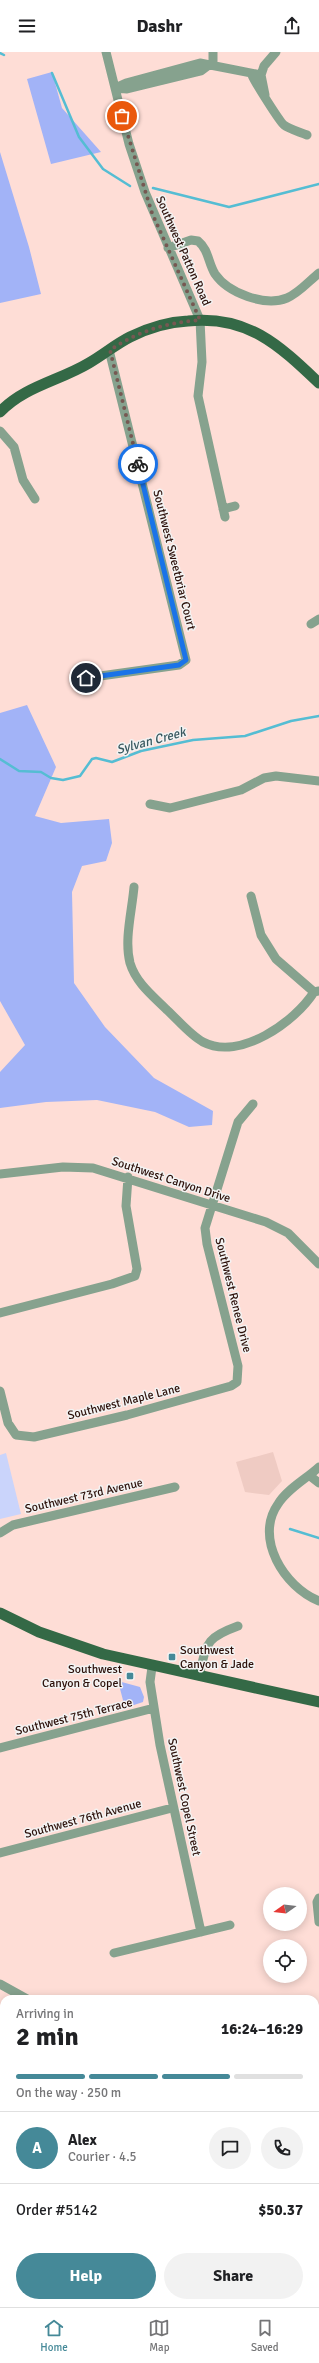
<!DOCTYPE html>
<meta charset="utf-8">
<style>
body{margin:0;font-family:Signika,sans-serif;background:#f2f2f2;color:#202124;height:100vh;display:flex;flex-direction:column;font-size:15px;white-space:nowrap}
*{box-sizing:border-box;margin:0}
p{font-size:13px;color:#757577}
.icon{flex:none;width:22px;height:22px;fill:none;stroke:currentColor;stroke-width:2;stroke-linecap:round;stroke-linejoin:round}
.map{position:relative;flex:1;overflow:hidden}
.panel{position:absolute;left:0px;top:1943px;width:319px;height:312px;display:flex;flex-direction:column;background:#fff;border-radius:12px 12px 0 0;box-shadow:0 2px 10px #0003}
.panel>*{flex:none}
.needle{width:26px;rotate:256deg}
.buttons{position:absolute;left:263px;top:1835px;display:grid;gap:8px}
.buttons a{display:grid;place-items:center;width:44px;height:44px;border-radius:50%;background:#fff;box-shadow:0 2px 10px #0003;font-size:20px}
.pin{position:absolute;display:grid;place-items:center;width:34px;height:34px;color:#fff;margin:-17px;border:2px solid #fff;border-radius:50%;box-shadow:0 1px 4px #0007}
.courier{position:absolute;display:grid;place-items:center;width:40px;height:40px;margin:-20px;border:3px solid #1a73e8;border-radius:50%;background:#fff;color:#222;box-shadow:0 1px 5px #0007}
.headline em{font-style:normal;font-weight:700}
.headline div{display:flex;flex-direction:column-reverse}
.headline{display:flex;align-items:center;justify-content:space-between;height:68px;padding:0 16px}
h1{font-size:26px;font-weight:700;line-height:30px}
.bar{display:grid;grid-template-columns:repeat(4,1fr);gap:6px 4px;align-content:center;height:48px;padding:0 16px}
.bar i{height:5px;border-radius:3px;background:#e0e0e0}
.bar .selected{background:#458998}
.bar p{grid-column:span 4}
.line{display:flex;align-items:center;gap:10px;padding:0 16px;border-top:1px solid #e0e0e0}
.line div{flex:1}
.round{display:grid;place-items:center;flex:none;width:42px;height:42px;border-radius:21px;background:#f2f2f2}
.action{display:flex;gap:8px;margin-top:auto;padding:8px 16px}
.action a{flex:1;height:46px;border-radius:24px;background:#458998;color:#fff;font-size:16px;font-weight:700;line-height:46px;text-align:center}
.action a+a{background:#f2f2f2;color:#202124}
header{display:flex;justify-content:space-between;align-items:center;height:52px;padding:0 16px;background:#fff;font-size:18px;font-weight:700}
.menu{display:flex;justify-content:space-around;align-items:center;height:56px;border-top:1px solid #e0e0e0;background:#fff;font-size:11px;color:#757577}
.menu a{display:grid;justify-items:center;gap:2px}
.menu .selected{color:#458998}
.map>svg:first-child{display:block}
</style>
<header><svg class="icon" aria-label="menu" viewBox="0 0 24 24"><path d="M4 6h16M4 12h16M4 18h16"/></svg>Dashr<svg class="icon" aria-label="share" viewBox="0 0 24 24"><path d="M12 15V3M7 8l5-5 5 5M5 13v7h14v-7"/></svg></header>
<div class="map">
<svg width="319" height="2255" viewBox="0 0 319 2255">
<rect width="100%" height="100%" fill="#feddd6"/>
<path fill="#efcbc3" d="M273,1400l9,29 -13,14 -24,-3 -9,-30z"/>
<path fill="#cad4fb" d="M6,1401l15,61 -21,5v-64z
M4,2131v120h34l-11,4h-27v-123z"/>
<path fill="#a2b3f7" d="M52,20l10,36 39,44 -50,12 -24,-85z
M0,100l29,95 12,47 -41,9z
M27,653l29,62 -21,49 26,7 48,-4 3,24 -6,18 -24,5 -10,26 2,91 31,44 49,51 59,33 -1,14 -23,2 -34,-15 -58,-12 -51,2 -46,6v-36l25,-27 -25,-44v-288z
M118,1629l22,6 4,10 -1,5 -18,6z"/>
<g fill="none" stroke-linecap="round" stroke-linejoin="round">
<path stroke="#55bdd3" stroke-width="2.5" d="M0,1l4,2
M52,21l27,64 24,32 27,17
M153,136l76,19 90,-23
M0,707l19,12 22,1 10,6 12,2 17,-4 12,-17 4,-1 16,4 29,-11 52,-11 52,-4 46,-15 28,-5
M290,1477l29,9"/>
<path stroke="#86a28e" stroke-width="9" d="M106,0l23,92 16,48 55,128 2,42 -4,34 27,121
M252,23c2,6 28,47 32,50 5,4 16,7 23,10
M261,23l4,20
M115,36l11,-5 74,-20 61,12 3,-9 12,-14
M115,36l12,1 74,-18 12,-9v-10
M168,196l23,-8 7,1c11,9 10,22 17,33 13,19 50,33 72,24 12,-5 22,-17 32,-25
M0,379l14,16 9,33 12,19
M223,457l12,-3
M311,572l8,-5
M86,626l93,-13 7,-5 -77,-310
M150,752l20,4 71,-18 23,-12 12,-2 43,5
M134,835c-2,24 -10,53 -4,76 6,20 23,33 37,47 11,10 23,25 36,32 37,19 92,-20 111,-50l5,-1
M251,844l10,39 15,24 38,33
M0,1122l63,-7 30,1 173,54 22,11 31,31
M0,1261l112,-29 23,-8 2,-7 -11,-63 2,-29
M0,1339l8,32 8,12 18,2 93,-22 104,-29 6,-4 1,-16 -31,-122 -2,-16 33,-106 15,-18
M319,1415c-13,12 -32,22 -41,37 -24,34 6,83 41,97
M310,1424l9,7
M0,1481l13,-8 162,-38
M152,1615l-2,15 10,63 41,187
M199,1624c8,-33 6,-38 39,-50
M0,1696l154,-40
M0,1801l172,-45
M319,1846l-2,4 2,20
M114,1901l116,-28
M0,1932l27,15
M315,1989l4,-2
M0,2056l4,1
M315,2100l4,-1
M315,2150l4,7
M315,2204l4,-4
M314,2251l1,4"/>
<path stroke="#346946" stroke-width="11" d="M0,360c25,-26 59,-31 89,-49 14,-8 27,-19 41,-26 18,-9 38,-15 58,-16 59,-6 90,23 131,62
M0,1561l39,19 64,22 216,48"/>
</g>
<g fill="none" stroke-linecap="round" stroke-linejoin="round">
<path stroke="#765852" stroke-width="4" stroke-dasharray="0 7.2" d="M122,64l30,97 48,107c-34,3 -62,11 -90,30l28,114"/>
<path stroke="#1a73e8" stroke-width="5" d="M86,626l93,-13 7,-5 -48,-196"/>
</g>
<g fill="#458998" stroke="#f3f3f3" stroke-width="1.5">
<rect x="168" y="1601" width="8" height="8" rx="2"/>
<rect x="126" y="1620" width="8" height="8" rx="2"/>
</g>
<g text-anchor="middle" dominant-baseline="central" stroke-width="3" stroke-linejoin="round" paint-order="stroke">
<g font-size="12" fill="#2d110b" stroke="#f3f3f3">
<text transform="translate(183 199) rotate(66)">Southwest Patton Road</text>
<text transform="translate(174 508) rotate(76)">Southwest Sweetbriar Court</text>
<text transform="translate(171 1128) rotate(18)">Southwest Canyon Drive</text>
<text transform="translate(233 1243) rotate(76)">Southwest Renee Drive</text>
<text transform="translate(124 1350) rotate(-14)">Southwest Maple Lane</text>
<text transform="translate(84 1444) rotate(-13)">Southwest 73rd Avenue</text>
<text transform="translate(74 1665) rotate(-14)">Southwest 75th Terrace</text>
<text transform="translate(184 1745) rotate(78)">Southwest Copel Street</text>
<text transform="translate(83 1767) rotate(-15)">Southwest 76th Avenue</text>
</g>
<g font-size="12" fill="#2d110b" stroke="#f3f3f3" text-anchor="start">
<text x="180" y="1598">Southwest<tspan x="180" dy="14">Canyon &amp; Jade</tspan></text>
<text x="122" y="1617" text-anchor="end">Southwest<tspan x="122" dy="14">Canyon &amp; Copel</tspan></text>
</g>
<g font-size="13" font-style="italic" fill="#38585f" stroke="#f3f3f3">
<text transform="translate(151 689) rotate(-15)">Sylvan Creek</text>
</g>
</g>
</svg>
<div class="buttons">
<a><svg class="needle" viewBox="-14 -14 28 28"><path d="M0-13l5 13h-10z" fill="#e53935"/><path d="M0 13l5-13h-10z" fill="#757577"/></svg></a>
<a><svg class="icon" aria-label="locate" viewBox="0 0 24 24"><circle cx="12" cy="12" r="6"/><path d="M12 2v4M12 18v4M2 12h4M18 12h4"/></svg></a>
</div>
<div class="pin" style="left:122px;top:64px;background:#ea580c"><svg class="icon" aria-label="bag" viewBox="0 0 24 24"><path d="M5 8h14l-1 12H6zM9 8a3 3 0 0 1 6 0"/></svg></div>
<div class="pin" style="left:86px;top:626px;background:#1f2937"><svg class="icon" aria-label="home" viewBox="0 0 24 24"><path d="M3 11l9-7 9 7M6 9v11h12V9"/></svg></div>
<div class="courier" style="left:138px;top:412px"><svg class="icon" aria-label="bike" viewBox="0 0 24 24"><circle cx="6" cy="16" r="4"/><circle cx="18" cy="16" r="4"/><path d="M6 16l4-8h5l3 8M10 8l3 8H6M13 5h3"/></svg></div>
<section class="panel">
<div class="headline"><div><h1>2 min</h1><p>Arriving in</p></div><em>16:24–16:29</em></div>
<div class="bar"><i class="selected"></i><i class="selected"></i><i class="selected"></i><i></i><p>On the way · 250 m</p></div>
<div class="line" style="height:72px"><b class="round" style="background:#458998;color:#fff">A</b><div><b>Alex</b><p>Courier · 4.5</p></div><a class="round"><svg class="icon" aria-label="chat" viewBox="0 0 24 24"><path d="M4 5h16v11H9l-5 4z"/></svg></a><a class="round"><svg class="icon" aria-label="phone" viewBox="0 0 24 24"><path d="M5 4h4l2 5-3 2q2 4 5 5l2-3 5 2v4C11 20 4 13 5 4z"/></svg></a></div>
<div class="line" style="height:52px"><div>Order #5142</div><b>$50.37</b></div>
<div class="action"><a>Help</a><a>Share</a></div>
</section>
</div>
<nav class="menu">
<a class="selected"><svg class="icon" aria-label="home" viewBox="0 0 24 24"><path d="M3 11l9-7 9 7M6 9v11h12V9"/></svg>Home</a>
<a><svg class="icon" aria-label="map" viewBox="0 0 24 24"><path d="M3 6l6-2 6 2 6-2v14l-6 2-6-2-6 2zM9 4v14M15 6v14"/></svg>Map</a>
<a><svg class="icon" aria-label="saved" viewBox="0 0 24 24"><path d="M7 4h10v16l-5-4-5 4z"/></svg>Saved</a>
</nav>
